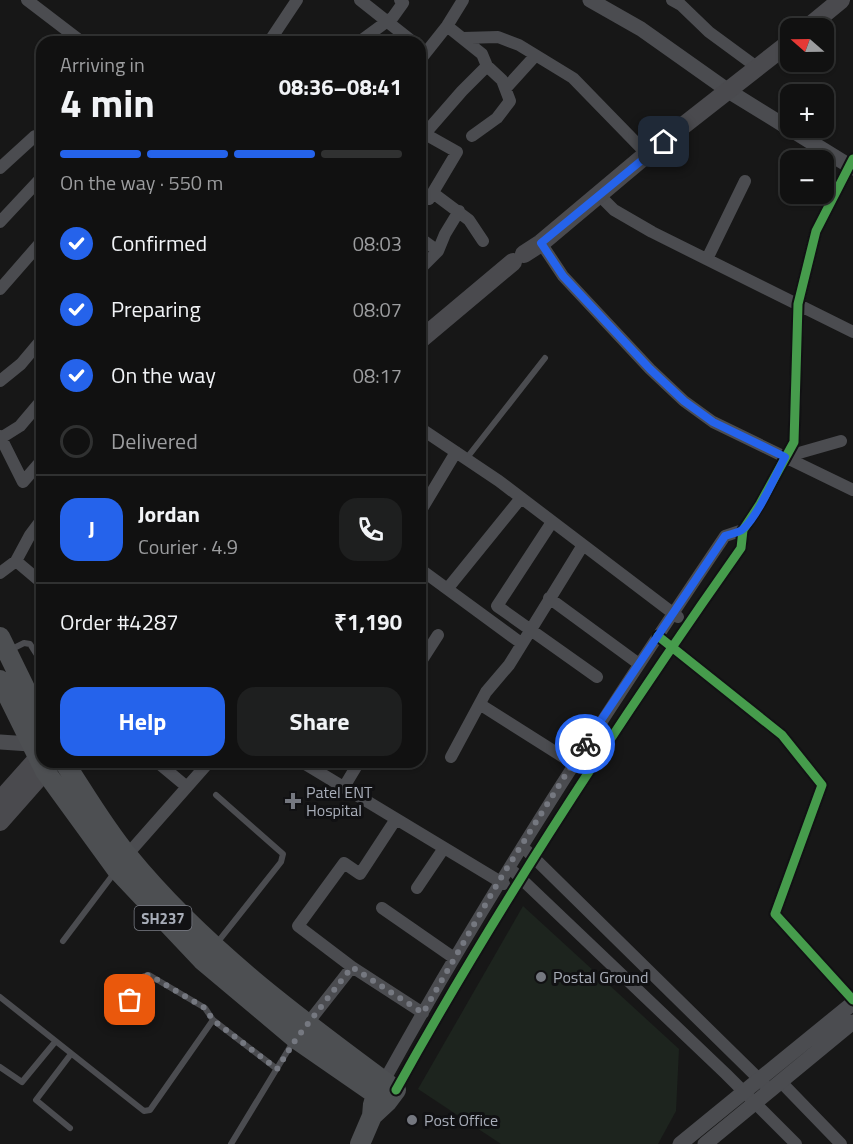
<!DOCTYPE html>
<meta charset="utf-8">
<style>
body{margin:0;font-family:"Titillium Web",sans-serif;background:#1e1f1f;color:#f1f3f6;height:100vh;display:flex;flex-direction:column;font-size:22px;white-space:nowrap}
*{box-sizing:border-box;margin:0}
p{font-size:20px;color:#9c9d9f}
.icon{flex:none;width:33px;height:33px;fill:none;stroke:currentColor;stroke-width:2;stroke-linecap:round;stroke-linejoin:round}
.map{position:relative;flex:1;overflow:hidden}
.drawer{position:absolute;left:36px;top:36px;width:390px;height:732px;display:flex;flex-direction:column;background:#111;border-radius:18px;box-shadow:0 2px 4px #0004,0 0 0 2px #303131}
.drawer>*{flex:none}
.needle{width:39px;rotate:290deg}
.tools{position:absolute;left:780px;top:18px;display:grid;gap:12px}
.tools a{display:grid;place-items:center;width:54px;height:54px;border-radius:12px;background:#111;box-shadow:0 2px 4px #0004,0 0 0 2px #303131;font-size:30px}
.pin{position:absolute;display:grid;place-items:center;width:51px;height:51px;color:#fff;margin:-26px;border-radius:12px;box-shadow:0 3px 9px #0006}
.courier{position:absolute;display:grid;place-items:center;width:60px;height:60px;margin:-30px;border:4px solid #2563eb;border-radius:50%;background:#fff;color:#222;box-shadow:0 2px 8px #0007}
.overview em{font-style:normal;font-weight:700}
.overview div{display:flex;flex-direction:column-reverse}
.overview{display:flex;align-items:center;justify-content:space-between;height:102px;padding:0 24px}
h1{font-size:39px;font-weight:700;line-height:45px}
.bar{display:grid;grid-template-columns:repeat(4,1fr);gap:9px 6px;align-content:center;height:72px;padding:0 24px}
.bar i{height:8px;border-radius:4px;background:#303131}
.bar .current{background:#2563eb}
.bar p{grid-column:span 4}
.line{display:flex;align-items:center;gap:15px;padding:0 24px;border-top:2px solid #303131}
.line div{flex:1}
.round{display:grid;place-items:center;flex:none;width:63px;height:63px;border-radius:18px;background:#1e1f1f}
ol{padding:0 24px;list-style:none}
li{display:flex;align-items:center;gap:18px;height:66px}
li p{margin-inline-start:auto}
li .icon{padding:6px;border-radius:50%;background:#2563eb;color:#fff;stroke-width:4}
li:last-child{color:#9c9d9f}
li i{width:33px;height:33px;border:3px solid #303131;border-radius:50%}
.action{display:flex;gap:12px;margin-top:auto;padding:12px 24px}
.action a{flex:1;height:69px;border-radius:18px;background:#2563eb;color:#fff;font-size:24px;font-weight:700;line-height:69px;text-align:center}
.action a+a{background:#1e1f1f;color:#f1f3f6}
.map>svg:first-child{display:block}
</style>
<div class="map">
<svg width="853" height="1144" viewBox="0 0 853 1144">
<rect width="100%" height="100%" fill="#171717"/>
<path fill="#1d241e" d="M523,906l156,143 -3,62 -18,33h-157l-83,-55z"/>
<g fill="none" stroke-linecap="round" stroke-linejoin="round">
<path stroke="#4b4c50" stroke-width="6" d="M466,459l79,-101
M10,650l14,-7 6,1 12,19
M216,795l67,59 -2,8 -64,81
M63,941l52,-69
M0,997l144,114 6,-1 63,-90 64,49
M130,1000c3,-11 6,-24 19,-25l56,33 8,12
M0,1067l22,15 33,-40
M70,1128l-34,-28 35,-46
M231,1144l62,-102"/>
<path stroke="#4b4c50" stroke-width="12" d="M27,0l55,42
M360,0l53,42
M672,0l9,5 28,27 49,36
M447,26l35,28 5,12 15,14 8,21 -13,17 -25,18
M463,38l35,-1 21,8 54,33 74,76
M269,42l28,-42
M359,42l34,-25 10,-14 -3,-3
M420,60l27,-34 16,-26
M506,88l29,-32
M421,138l41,-47 25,-25
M0,168l35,-32 7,6
M433,193l36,27 14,21
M420,195l9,4 28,-47 -32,-18
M600,196l14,14 38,22 201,100
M0,222l42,-45
M420,238l18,13
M541,243l22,33 87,93 34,32 29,21 140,68
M707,259l38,-78
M420,269l18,-18 7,-17 14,-23
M0,289l42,-48
M0,381l21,-17 21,-25
M420,428l79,53 179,136
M0,436l23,46 19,-22
M1,438l19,-12 22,-26
M785,457l56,-16
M420,512l36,-60
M552,522l-55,84 100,71
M16,561l26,22
M420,569l101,74
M0,573l16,-12 14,-26 12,-16
M448,588l73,-90
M549,598l90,66
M420,615l2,-1
M658,636l124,99 40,50 -47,129 78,86
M420,663l18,-28
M481,705l98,62
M451,757l35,-65 23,-27 74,-120
M157,762l30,25
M302,762l202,122
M344,787l15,-25
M396,819l-36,55 -16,-11 -46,63 54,41 71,46
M527,851l238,234
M127,855l82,-93
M514,872l212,202 70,70
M417,888l27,-40
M382,908l72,50
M304,1028l48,-61
M384,1081c104,-188 221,-367 341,-545l18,-6
M781,1082l60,62
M396,1090c104,-188 221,-366 345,-542l2,-18 17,-26 34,-62 4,-138 18,-73 37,-72"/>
<path stroke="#4b4c50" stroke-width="15" d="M590,0l51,29 89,63 123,76
M0,742l30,2
M680,1144l173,-141
M705,1144l148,-122"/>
<path stroke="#4a4a4e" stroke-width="18" d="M807,28l34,-28
M524,254l17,-11 106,-89 143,-112
M420,340l93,-78
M0,800l42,-47
M0,822l53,-60"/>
<path stroke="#4d4f52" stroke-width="20" d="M0,637l42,86
M0,680l45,91 72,99 85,90 94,79 91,63
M64,762c21,32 40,65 64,94 75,92 173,164 268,234l-9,12 -15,14
M360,1144l12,-28 1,-12"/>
<defs>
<path id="cycleway" d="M658,636l124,99 40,50 -47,129 78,86
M396,1090c104,-188 221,-366 345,-542l2,-18 17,-26 34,-62 4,-138 18,-73 37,-72"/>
</defs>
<use href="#cycleway" stroke="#111113" stroke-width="13"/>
<use href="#cycleway" stroke="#469c4c" stroke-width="9"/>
</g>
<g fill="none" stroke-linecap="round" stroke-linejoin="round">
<path stroke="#757880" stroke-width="6" stroke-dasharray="0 10.8" d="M130,1000c3,-11 6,-24 19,-25l56,33 8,12 64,49 19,-30 56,-72 71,46 76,-132 86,-137"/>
<path stroke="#2563eb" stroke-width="8" d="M585,744l140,-208c5,-2 14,-3 18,-7 15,-13 32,-53 42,-72l-72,-35 -29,-21 -34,-32 -87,-93 -22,-33 123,-101"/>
</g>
<g fill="#757880" stroke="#111113" stroke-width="2">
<path d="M290 792h6v6h6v6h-6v6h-6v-6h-6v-6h6z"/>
<circle cx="541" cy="977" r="6"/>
<circle cx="412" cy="1120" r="6"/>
</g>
<g text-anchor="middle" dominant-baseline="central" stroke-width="6" stroke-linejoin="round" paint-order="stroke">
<rect fill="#111113" stroke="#7b7e86" stroke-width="1.5" x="134.5" y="906" width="57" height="24" rx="4.5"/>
<g font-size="15" font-weight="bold" fill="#a8adb8">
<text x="163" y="918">SH237</text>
</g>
<g font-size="16" fill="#a8adb8" stroke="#111113" text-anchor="start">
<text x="306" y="792">Patel ENT<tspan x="306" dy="18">Hospital</tspan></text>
<text x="553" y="977">Postal Ground</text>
<text x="424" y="1120">Post Office</text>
</g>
</g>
</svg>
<div class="tools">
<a><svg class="needle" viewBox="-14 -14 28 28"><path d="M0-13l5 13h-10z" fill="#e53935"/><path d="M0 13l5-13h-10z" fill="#9c9d9f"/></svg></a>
<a>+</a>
<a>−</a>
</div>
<div class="pin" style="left:130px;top:1000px;background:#ea580c"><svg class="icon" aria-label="bag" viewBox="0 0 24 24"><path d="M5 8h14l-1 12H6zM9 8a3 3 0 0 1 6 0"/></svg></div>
<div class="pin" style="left:664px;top:142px;background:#1f2937"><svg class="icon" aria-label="home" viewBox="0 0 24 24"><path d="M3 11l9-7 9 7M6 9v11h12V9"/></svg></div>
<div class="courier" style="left:585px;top:744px"><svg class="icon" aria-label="bike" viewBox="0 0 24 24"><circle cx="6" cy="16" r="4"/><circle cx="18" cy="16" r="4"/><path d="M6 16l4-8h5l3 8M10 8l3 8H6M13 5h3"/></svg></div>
<section class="drawer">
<div class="overview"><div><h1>4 min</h1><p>Arriving in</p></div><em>08:36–08:41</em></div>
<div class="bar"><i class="current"></i><i class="current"></i><i class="current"></i><i></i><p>On the way · 550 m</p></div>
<ol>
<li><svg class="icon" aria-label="check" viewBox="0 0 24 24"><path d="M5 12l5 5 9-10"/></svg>Confirmed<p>08:03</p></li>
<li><svg class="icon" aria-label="check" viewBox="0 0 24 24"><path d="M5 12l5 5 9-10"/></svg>Preparing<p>08:07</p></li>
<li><svg class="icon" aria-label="check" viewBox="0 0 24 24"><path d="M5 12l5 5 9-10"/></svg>On the way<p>08:17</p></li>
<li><i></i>Delivered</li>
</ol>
<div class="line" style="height:108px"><b class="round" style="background:#2563eb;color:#fff">J</b><div><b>Jordan</b><p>Courier · 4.9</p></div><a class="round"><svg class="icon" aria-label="phone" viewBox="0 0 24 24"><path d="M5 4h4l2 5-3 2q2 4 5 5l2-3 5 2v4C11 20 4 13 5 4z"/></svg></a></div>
<div class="line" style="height:78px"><div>Order #4287</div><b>₹1,190</b></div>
<div class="action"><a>Help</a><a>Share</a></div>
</section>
</div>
